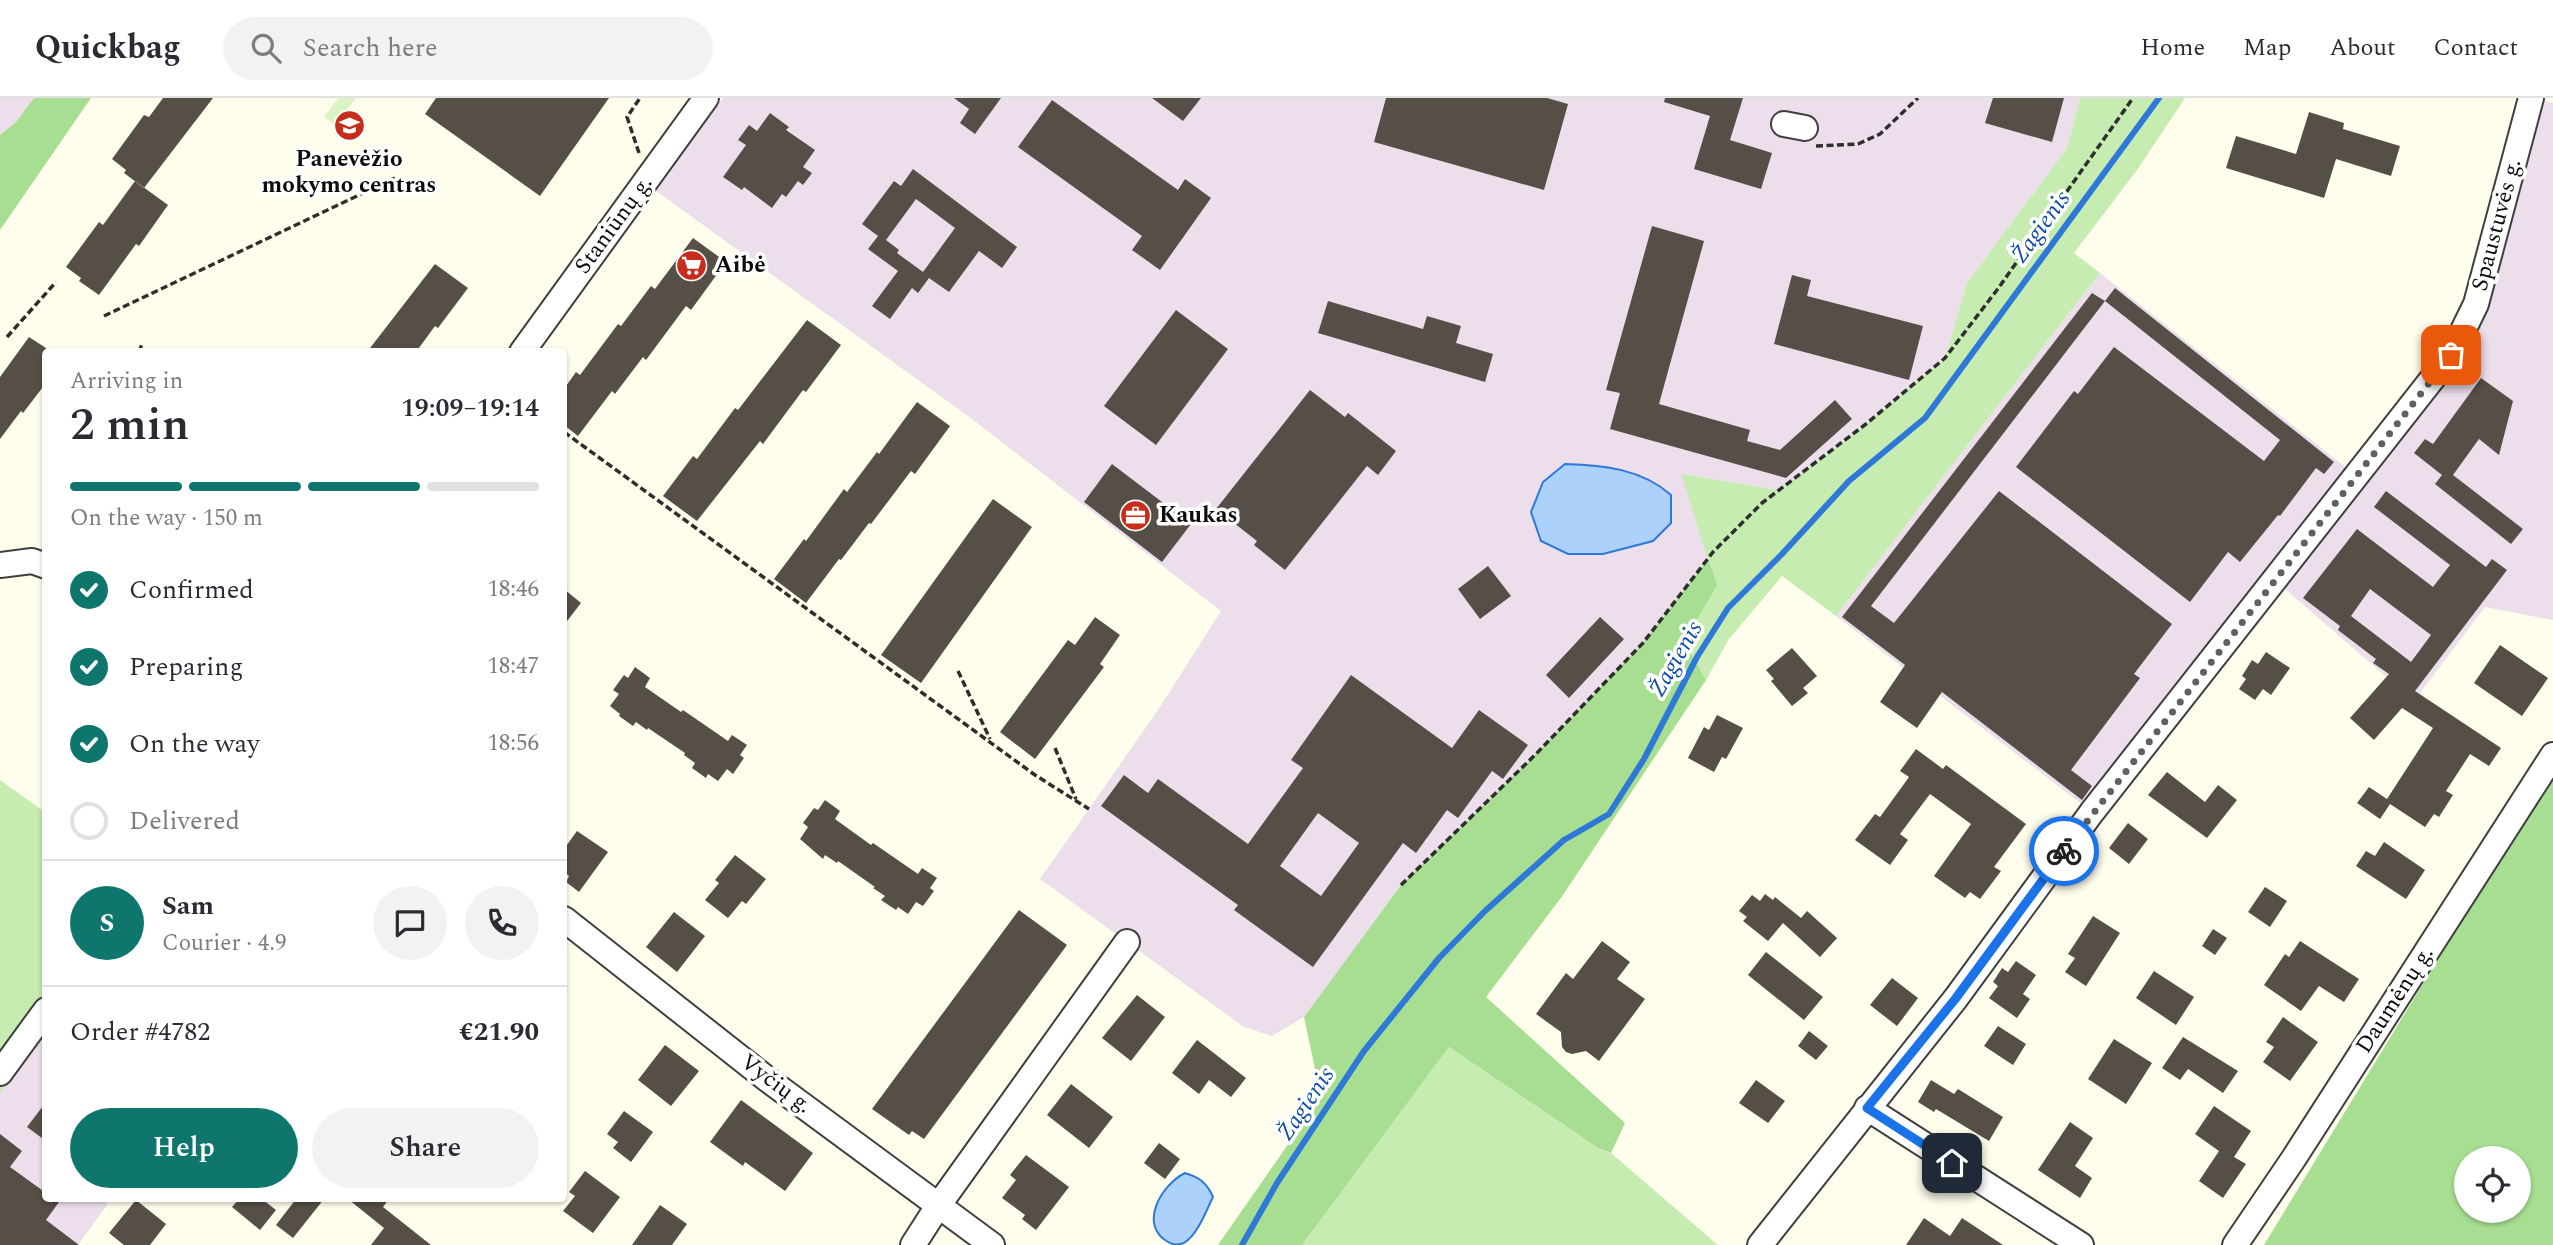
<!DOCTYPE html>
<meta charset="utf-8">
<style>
body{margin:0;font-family:Spectral,serif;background:#f2f2f3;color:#2b2b33;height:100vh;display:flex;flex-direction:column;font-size:26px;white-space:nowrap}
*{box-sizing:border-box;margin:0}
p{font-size:23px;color:#7c7c81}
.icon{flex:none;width:38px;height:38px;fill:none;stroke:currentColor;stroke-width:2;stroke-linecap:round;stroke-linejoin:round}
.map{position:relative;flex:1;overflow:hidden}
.panel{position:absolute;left:42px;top:250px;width:525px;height:854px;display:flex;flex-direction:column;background:#fff;border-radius:7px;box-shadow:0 2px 5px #0004}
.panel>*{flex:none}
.controls{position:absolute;left:2454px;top:1048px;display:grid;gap:14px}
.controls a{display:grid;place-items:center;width:77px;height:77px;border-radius:50%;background:#fff;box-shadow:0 2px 5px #0004;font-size:35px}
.pin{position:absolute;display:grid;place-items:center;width:60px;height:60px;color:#fff;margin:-30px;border-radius:14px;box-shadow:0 4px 10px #0006}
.courier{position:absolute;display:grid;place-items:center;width:70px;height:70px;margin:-35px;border:5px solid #1a73e8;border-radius:50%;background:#fff;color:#222;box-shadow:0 2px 9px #0007}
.summary em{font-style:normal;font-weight:600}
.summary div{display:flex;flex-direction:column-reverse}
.summary{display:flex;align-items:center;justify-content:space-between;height:119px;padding:0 28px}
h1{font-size:46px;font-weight:600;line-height:52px}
.bar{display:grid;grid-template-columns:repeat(4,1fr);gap:10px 7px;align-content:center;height:84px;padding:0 28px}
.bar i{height:9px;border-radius:5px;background:#e1e1e2}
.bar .selected{background:#0f766e}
.bar p{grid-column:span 4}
.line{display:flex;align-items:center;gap:18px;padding:0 28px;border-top:2px solid #e1e1e2}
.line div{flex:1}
.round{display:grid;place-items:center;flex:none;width:74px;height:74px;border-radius:37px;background:#f2f2f3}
ol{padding:0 28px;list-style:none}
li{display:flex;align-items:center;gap:21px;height:77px}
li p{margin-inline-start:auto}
li .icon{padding:7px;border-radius:50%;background:#0f766e;color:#fff;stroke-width:4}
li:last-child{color:#7c7c81}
li i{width:38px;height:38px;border:4px solid #e1e1e2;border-radius:50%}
.cta{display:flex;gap:14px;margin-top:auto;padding:14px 28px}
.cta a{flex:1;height:80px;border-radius:42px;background:#0f766e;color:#fff;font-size:28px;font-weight:600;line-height:80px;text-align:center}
.cta a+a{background:#f2f2f3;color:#2b2b33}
header{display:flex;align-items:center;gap:42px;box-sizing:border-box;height:98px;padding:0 35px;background:#fff;border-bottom:2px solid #e1e1e2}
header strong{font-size:33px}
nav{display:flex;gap:38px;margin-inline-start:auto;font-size:24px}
.search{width:490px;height:63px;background:#f2f2f3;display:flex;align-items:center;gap:18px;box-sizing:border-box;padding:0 24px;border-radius:38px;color:#7c7c81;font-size:26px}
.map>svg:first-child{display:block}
</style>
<header>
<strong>Quickbag</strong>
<div class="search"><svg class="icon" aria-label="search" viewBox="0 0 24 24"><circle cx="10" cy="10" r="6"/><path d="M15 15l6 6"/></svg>Search here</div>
<nav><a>Home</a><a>Map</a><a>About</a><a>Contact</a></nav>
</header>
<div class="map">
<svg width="2553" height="1147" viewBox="0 0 2553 1147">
<rect width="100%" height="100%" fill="#fffeec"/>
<path fill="#ecdfeb" d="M0,0h34l-18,24 -16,13z
M723,0h1357l-13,50 -100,135 -22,75 -79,66 -87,66 -97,-16 26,85 -65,84 -108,112 -134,130 -97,132 -32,19 -28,-9 -204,-148 118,-169 63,-99 -253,-195 -312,-225z
M2537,1l16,4v517l-68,-13 -71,94 -146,-127 -180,235 -252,-193 264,-343 263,208 95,-123z
M45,931l1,170h59l2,6 -29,40h-78v-152z"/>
<path fill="#c7ecb2" d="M2080,0h105l-48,72 -63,83 26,20 -264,343 -54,-40 -53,63 -23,41 -22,-38 32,-57 -35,-111 98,16 87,-66 79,-66 22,-75 100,-135z
M0,682l46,33 -1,216 -45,64z
M1449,949l149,101 13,5 107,92h-416z"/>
<path fill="#a7de91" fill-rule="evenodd" d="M34,0h57l-91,132v-95l16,-13z
M1708,461l9,26 -33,57 22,38 -143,215 -77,102 139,126 -14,30 -13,-5 -149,-101 -147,198h-84l103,-148 -17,-80 97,-132 134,-130 108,-112z
M2553,671v476h-289l267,-439zM2466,1060h52v53h-52z"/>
<path fill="#dbf3c5" d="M338,0h18l-21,27 -11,-8z"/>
<path fill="#acd1fa" stroke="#2e78d7" stroke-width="2" d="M1565,366c38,1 77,5 106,31v28l-18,18 -50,13h-35l-27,-13 -10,-29 12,-30z
M1185,1075c14,4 22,10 28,24 -7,14 -15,37 -29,46 -5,2 -11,2 -16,-1 -30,-17 -7,-57 17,-69z"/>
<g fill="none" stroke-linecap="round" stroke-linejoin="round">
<path stroke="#2e78d7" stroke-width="6" d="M1242,1147l35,-62 87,-132 75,-93 46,-47 79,-71 45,-26 35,-55 53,-102 31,-49 54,-54 67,-73 76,-63 234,-320"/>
</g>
<path fill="#564f48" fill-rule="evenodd" d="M163,0h50l-69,90 -20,-15 2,-3 -14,-11 32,-44 5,2z
M436,0h173l-69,98 -115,-82z
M954,0h47l-26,36 -15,-11 9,-14z
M1152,0h49l-18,23z
M1386,0h161l21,6 -24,86 -170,-48z
M1665,0h78l-13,42 42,13 -11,36 -67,-20 16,-53 -46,-14z
M1993,0h71l-12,44 -67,-19z
M1052,2l126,90 7,-11 26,19 -51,72 -28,-20 10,-14 -124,-89z
M2309,14l35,11 -1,6 57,17 -9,30 -55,-17 -12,39 -98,-30 10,-32 60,18z
M770,15l19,14 -3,3 29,20 -12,17 9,6 -9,12 -5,-4 -12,16 -4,-3 -10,14 -28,-21 -2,3 -19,-13 23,-32 -8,-5 11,-15 8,6z
M913,71l104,78 -15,21 -23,-17 -30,41 -20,-14 -11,15 -6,-5 -22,31 -18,-13 26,-35 -30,-22 10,-13 -16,-12 32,-43 7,5zM916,101l39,29 -32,44 -26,-19 2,-3 -13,-10z
M135,83l33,24 -29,41 -3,-2 -37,51 -20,-14 2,-3 -15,-11 33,-45 4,3z
M1652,128l52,15 -45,163 91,26 -3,11 33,9 55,-50 17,19 -66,59 -176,-49 10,-36 -14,-3z
M693,140l33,24 -35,48 -5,-4 -40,54 -3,-3 -28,37 -3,-3 -34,45 -14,-11v-36l12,-17 4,3 38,-51 3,2 30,-40 4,3z
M435,166l33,24 -30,40 -3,-2 -19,26h-49z
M1792,177l19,5 -4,16 116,30 -14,54 -135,-36z
M2115,190l219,174 -10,12 -8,-6 -36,48 -2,-1 -38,47 -12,-10 -38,50 -174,-135 58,-76 4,3 36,-47 150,114 16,-21 -175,-139z
M2092,195l13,8 -234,305 23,17 105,-132 173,133 -38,50 6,4 -69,92 21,16 -10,14 -140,-108 -25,36 -37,-26 25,-37 -63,-48z
M1328,203l95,28 4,-13 34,10 -5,17 37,11 -8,28 -167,-49z
M1176,212l52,39 -72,96 -52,-39z
M807,222l34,25 -35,47 -3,-2 -40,54 -3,-3 -63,80 -34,-25 30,-40 4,3 38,-51 3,2z
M29,239l17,11v35l-23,30 -2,-2 -21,28v-62z
M2481,280l32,23 -14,54 -20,-16 -26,36 70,54 -12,15 -76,-60 7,-9 -28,-22 11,-14 8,5z
M1310,292l35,27 3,-4 48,38 -18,24 -11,-9 -82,104 -31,-25 3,-4 -41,-32z
M917,304l33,24 -35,48 -4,-3 -40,53 -2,-1 -28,37 -2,-1 -33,44 -32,-24 30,-40 2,2 38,-52 3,3 30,-40 2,2z
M1112,366l79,60 -29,38 -78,-60z
M2386,393l100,76 6,-8 15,11 -92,121 86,57 -12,18 -19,-12 -24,37 7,4 -14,22 -5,-3 -9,13 -35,-23 -10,15 -23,-16 12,-16 18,12 46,-71 -31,-20 -28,32 -24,-22 39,-44 -16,-11 3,-4 -38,-29 2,-4 -37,-28 54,-69 76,58 17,-22 -76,-58zM2370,491l61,46 -20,27 -60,-46z
M993,401l39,28 -111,156 -40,-28z
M1488,468l23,30 -31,23 -22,-30z
M564,491l17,14 -17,22z
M1095,519l25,18 -20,29 4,3 -69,92 -35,-27 68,-92 7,5z
M1600,519l24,22 -55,59 -23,-23z
M2500,547l48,33 -26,38 -48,-33z
M1792,550l25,28 -14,12 5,5 -16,13 -21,-25 3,-2 -8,-9z
M2266,554l24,16 -19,27 -8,-6 -8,11 -16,-11 7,-10 -4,-3 10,-16 6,4z
M635,569l15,11 -5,9 36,25 2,-2 45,31 4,-6 15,10 -7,10 4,3 -11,16 -6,-5 -9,12 -10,-7 -2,4 -14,-10 3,-5 -11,-8 1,-2 -37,-25 -1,2 -11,-8 -3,4 -14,-10 1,-2 -10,-8 9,-12 -6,-4 11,-15 4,3z
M1351,577l101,73 27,-38 49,35 -25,34 -11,-8 -34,47 -11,-8 -31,43 -13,-10 -90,124 -79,-57 4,-5 -137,-99 23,-31 24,18 10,-14 90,65 55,-76 -12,-8zM1318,715l41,30 -38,53 -41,-30z
M1717,617l26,13 -17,31 -4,-2 -8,15 -26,-14 16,-31 5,3z
M1916,651l27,20 3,-4 80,59 -32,43 7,4 -21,28 -10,-7 -5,6 -31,-22 37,-52 -41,-30 -30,40 8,6 -18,25 -35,-25 20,-26 5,3 24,-33 5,-7 -9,-6z
M2167,674l38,30 13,-17 19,15 -30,38 -59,-43z
M825,702l15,11 -5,8 36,26 2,-2 45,31 4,-6 15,10 -7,10 4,3 -11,15 -7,-4 -8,12 -10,-7 -2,3 -15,-10 4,-4 -12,-8 2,-1 -37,-26 -1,2 -12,-8 -2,4 -23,-20 8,-12 -5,-4 11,-15 4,2z
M2128,725l20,16 -19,25 -20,-16z
M577,733l31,21 -29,40 -13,-10 3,-6 -5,-4v-23z
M2384,744l41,28 -19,29 -50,-33 10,-15 9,5z
M735,757l31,24 -20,25 -4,-3 -14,17 -23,-18 14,-17 -4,-3z
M2265,789l22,14 -17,26 -22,-15z
M1765,796l8,6 2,-3 26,21 6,-7 30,27 -17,19 -37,-34 -15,18 -25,-20 4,-4 -8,-6 13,-16 8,6z
M1019,812l48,35 -143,194 -12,-8 -3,4 -37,-26z
M674,814l31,24 -28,36 -31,-25z
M2093,818l27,17 -34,53 -21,-14 10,-14 -7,-4z
M2213,831l14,9 -12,17 -13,-9z
M1602,843l28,21 -13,17 28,20 -46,62 -13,-10 -14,3 -6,-2 -4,-5 -1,-15 -25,-18 30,-41 7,6z
M2300,843l59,38 -15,23 -25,-16 -18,25 -37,-26 21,-31 4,3z
M1766,854l57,45 -19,23 -56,-45z
M2016,863l20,14 -13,19 7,5 -13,19 -28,-20 9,-12 -5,-4 9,-14 6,4z
M2154,873l40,26 -18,28 -40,-27z
M1892,880l26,20 -21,28 -27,-21z
M1137,897l28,22 -34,44 -29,-23z
M2283,919l35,25 -28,39 -27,-19 11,-15 -8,-5z
M1998,928l28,18 -13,21 -29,-19z
M1809,933l19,15 -12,14 -18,-14z
M2183,939l55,34 -15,22 -35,-24 -8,11 -18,-12z
M2114,941l38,24 -26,41 -38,-25z
M1197,942l49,38 -15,19 -22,-17 -10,14 -27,-21z
M665,947l34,26 -28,35 -33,-26z
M1756,982l29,21 -17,22 -29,-20z
M1931,982l23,14 4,-5 45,28 -14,24 -53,-32 -2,3 -16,-10z
M1071,986l42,33 -24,31 -42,-33z
M741,1002l72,53 -28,38 -40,-29 -2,4 -33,-24z
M46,1004v39l-19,-14z
M2214,1008l37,25 -17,26 12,7 -23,34 -24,-17 20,-30 -24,-17z
M624,1013l29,21 -22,30 -18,-14 5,-6 -11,-8z
M2070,1024l23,16 -18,28 17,12 -12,20 -42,-28z
M0,1036l22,17 -12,16 36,26v6h8l5,3 -13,18 33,25h-79z
M1159,1045l21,16 -15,20 -21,-16z
M1026,1057l43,32 -33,43 -14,-11 3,-4 -23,-17 14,-18 -6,-5z
M585,1073l35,26 -27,36 -30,-22 12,-15 -6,-4z
M239,1101h23l14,11 -16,20 -28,-23z
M296,1101h28l-31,39 -17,-13z
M348,1101h41l-6,8 48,38h-60l13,-17z
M136,1102l30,24 -16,21h-26l-15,-12z
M660,1107l27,19 -15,21h-40z
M1924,1120l26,18 12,-18 41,27h-97z"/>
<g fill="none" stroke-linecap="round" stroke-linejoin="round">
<defs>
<path id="minor" d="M1784,26l21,4
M522,254l184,-254
M0,467l32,-4 14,5
M564,821l203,160 225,166
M0,975l46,-63
M1867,1010l214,137
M913,1147l25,-39 189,-264
M1760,1147l196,-247 136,-186 359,-457 25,-51 55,-206
M2235,1147l59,-87 259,-403"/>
</defs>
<use href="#minor" stroke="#3f3f3f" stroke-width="28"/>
<path stroke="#2e2e2e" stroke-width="3.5" stroke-dasharray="7 3.5" stroke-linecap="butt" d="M1816,48l42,-2 22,-10 38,-36
M639,55l-12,-36 13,-19
M104,218l291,-138
M7,239l49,-55
M139,254l3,-8
M564,334l471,343 54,34
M958,573l32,68
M1055,650l21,51
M1401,787l134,-130 108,-112 70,-91 49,-49 104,-79 79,-66 52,-68 136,-192"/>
<use href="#minor" stroke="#fff" stroke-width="24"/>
</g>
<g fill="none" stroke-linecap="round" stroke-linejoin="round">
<path stroke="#61615a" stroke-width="7" stroke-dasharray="0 12.6" d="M2064,753l387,-496"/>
<path stroke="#1a73e8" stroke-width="9" d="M1952,1065l-85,-55 89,-110 108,-147"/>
</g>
<defs>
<symbol id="school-disc" viewBox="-11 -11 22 22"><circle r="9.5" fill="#c62e1b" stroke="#fff"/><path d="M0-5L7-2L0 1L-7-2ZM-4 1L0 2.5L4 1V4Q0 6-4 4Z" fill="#fff"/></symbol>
<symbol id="supermarket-disc" viewBox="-11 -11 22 22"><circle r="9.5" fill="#c62e1b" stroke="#fff"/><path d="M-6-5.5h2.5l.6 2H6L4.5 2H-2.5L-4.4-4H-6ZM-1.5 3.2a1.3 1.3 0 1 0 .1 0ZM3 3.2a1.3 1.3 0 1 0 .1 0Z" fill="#fff"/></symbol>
<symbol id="office-disc" viewBox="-11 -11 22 22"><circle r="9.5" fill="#c62e1b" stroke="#fff"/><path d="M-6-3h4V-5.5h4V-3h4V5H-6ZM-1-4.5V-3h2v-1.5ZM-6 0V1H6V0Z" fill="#fff"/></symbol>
</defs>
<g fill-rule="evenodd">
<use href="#school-disc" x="332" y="10" width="35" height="35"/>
<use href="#supermarket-disc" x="674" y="150" width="35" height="35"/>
<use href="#office-disc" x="1118" y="400" width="35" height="35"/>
</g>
<g text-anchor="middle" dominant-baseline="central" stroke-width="7" stroke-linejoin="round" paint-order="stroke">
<g font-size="23" font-weight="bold" fill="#0c0c0c" stroke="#fff" text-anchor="start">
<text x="349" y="61" text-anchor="middle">Panevėžio<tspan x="349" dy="26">mokymo centras</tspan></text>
<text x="715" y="167">Aibė</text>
<text x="1159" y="417">Kaukas</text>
</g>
<g font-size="23" fill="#0c0c0c" stroke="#fff">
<text transform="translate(614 127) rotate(-54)">Staniūnų g.</text>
<text transform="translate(2497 127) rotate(-75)">Spaustuvės g.</text>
<text transform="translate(2395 902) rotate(-57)">Daumėnų g.</text>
<text transform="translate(776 986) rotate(37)">Vyčių g.</text>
</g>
<g font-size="24" font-style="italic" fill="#0d4ba6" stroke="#fff">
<text transform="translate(2041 129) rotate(-54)">Žagienis</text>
<text transform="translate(1676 561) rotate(-60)">Žagienis</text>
<text transform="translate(1306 1006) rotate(-56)">Žagienis</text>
</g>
</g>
</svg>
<div class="controls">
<a><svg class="icon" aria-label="locate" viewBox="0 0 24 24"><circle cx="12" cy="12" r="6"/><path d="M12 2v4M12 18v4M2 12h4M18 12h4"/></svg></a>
</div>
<div class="pin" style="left:2451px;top:257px;background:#ea580c"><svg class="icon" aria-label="bag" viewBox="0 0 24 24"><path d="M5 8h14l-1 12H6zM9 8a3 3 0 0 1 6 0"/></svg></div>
<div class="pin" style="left:1952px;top:1065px;background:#1f2937"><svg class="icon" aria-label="home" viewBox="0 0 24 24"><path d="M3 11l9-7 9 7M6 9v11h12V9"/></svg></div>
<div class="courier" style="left:2064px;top:753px"><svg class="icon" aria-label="bike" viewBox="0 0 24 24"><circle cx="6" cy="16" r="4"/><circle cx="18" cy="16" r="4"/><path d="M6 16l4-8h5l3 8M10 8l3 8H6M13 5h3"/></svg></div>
<section class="panel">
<div class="summary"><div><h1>2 min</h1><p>Arriving in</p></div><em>19:09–19:14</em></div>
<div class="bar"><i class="selected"></i><i class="selected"></i><i class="selected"></i><i></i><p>On the way · 150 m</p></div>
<ol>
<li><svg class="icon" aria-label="check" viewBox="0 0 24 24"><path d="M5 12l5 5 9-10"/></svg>Confirmed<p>18:46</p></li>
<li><svg class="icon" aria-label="check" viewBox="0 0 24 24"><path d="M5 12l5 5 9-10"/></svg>Preparing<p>18:47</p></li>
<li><svg class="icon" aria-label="check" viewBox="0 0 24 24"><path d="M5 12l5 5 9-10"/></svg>On the way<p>18:56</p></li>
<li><i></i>Delivered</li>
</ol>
<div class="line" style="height:126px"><b class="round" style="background:#0f766e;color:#fff">S</b><div><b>Sam</b><p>Courier · 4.9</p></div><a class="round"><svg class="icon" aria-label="chat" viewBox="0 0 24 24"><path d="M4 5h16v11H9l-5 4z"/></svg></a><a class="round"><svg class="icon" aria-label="phone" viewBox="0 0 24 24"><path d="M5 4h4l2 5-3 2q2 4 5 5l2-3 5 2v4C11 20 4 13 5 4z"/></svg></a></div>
<div class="line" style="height:91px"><div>Order #4782</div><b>€21.90</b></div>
<div class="cta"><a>Help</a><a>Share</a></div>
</section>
</div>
